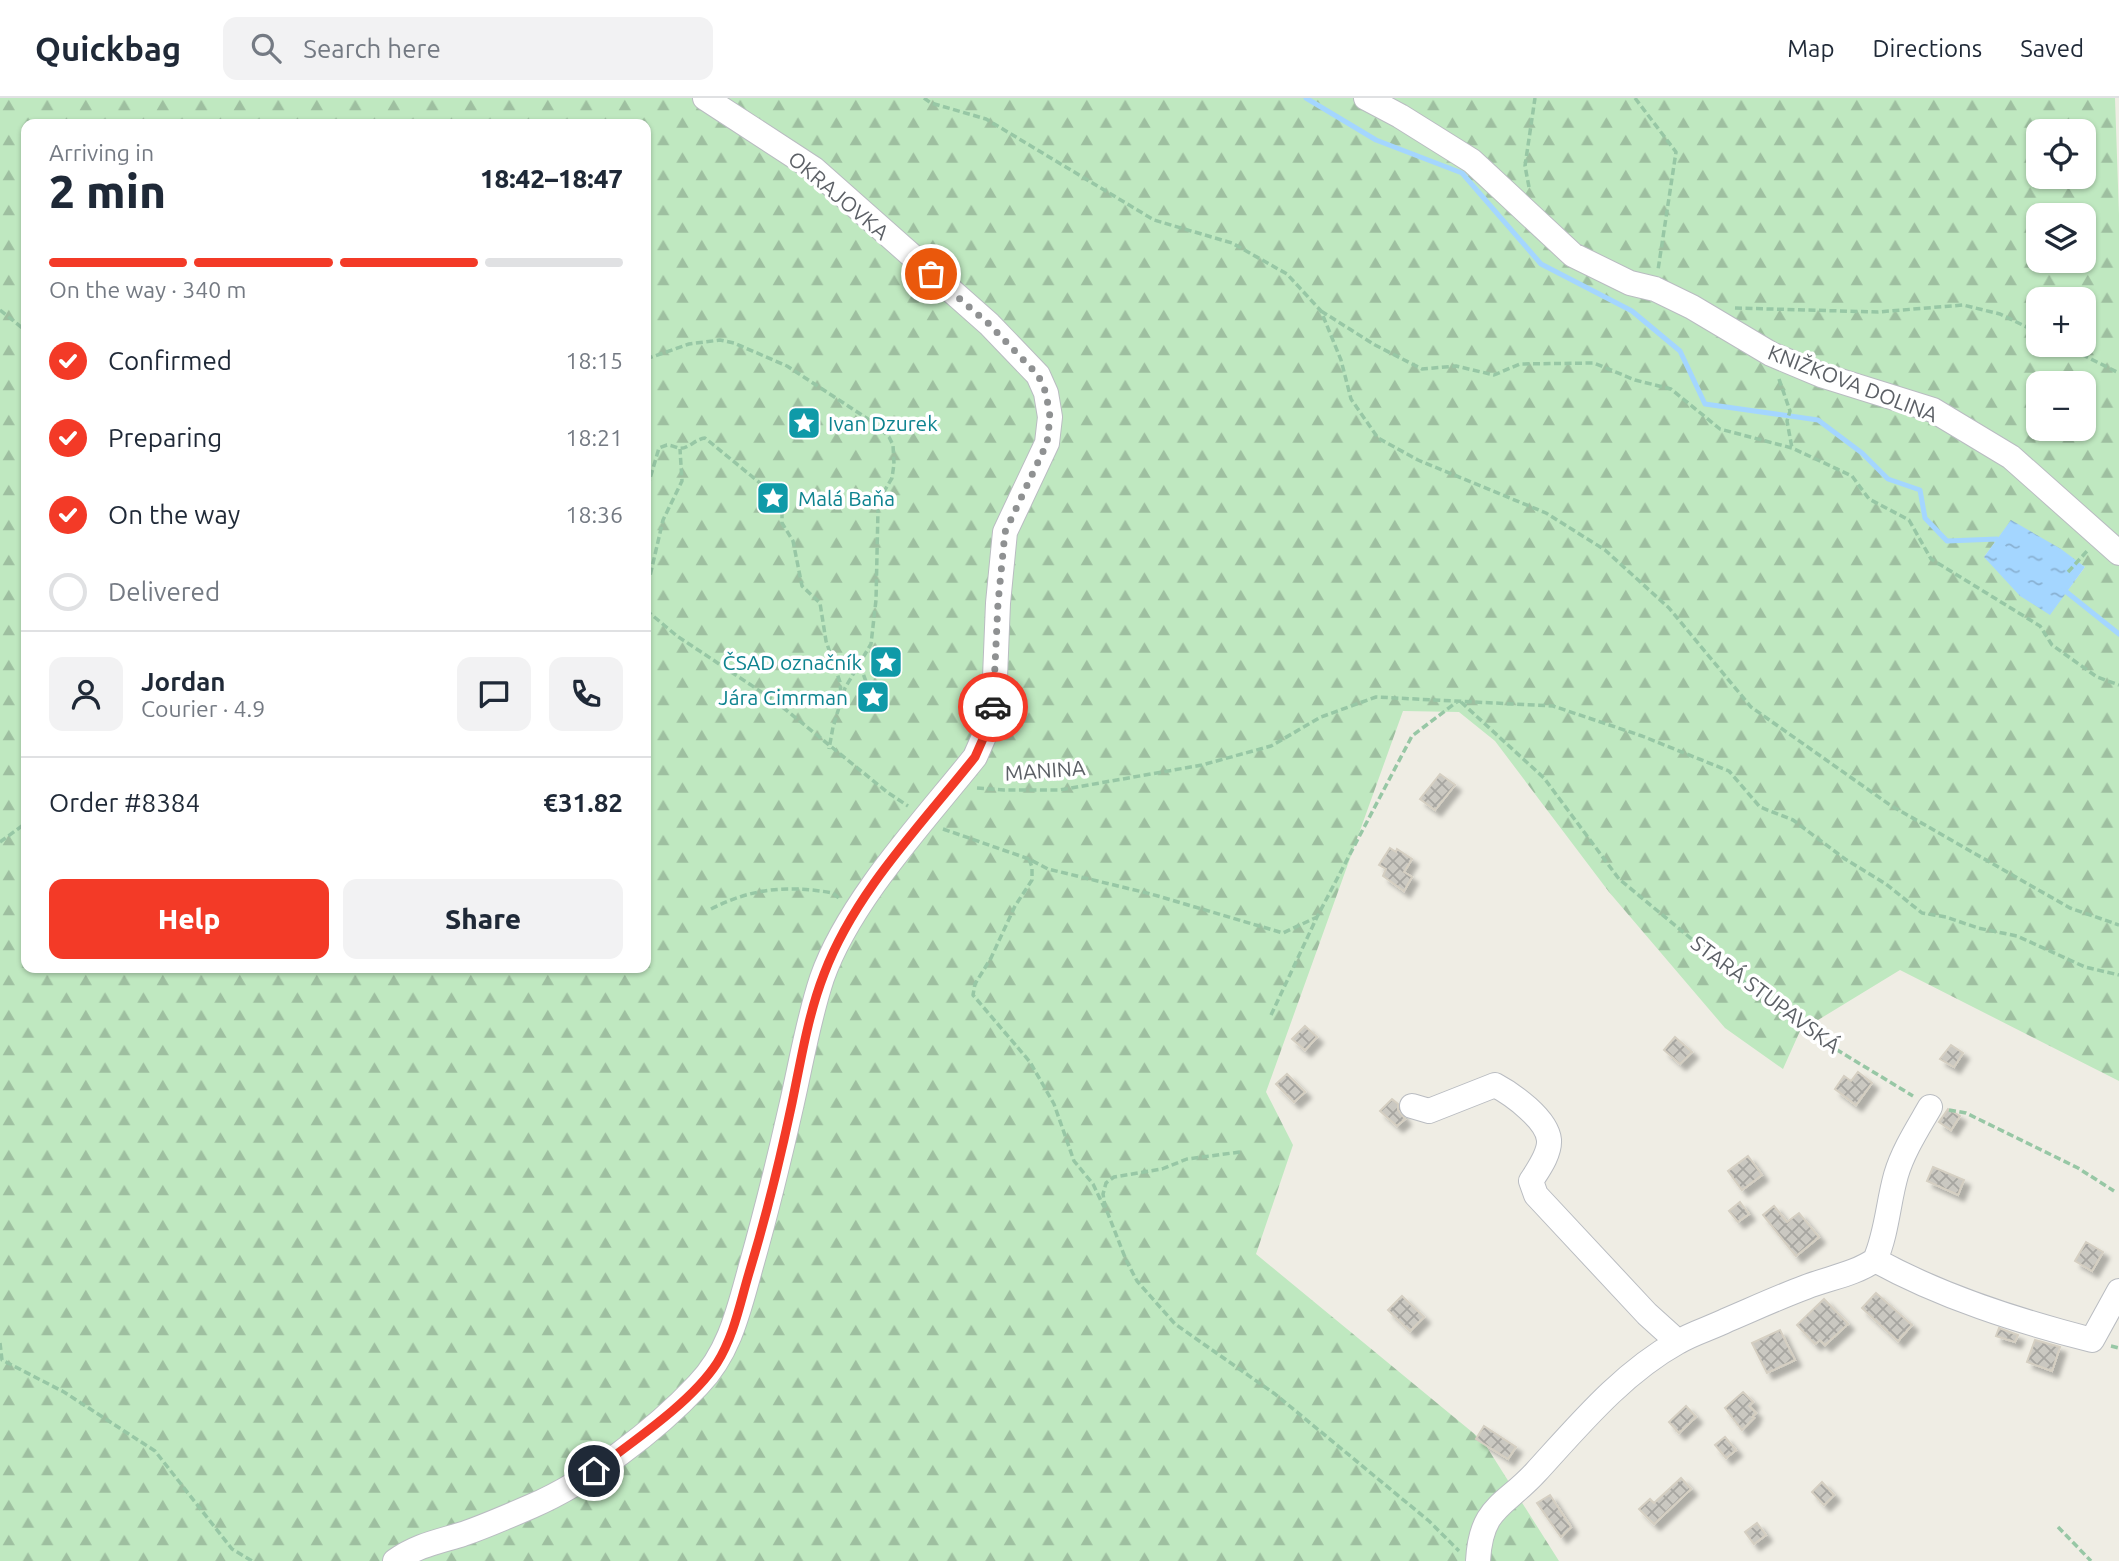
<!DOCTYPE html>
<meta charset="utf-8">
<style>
body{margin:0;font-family:Ubuntu,sans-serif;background:#f2f2f3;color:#1f2937;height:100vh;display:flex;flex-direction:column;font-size:26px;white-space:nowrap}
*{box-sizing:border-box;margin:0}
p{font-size:23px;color:#747a83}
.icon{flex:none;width:38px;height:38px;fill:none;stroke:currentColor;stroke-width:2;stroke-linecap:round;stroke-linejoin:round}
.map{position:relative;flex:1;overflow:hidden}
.side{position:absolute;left:21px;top:21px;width:630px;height:854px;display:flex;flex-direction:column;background:#fff;border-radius:14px;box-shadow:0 2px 5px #0004}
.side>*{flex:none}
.fabs{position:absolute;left:2026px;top:21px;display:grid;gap:14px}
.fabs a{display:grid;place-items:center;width:70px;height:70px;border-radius:14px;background:#fff;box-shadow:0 2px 5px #0004;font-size:35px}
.pin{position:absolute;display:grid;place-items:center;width:60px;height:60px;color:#fff;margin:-30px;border:4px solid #fff;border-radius:50%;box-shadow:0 2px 7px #0007}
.courier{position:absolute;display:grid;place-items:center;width:70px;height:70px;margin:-35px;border:5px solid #f33a27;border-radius:50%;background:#fff;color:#222;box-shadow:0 2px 9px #0007}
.head em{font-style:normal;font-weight:800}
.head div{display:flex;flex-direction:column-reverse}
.head{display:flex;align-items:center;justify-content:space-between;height:119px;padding:0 28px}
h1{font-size:46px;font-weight:800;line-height:52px}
.bar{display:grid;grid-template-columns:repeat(4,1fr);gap:10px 7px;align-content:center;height:84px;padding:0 28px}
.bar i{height:9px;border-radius:5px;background:#e0e1e3}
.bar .active{background:#f33a27}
.bar p{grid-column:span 4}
.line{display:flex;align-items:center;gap:18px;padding:0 28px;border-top:2px solid #e0e1e3}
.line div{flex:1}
.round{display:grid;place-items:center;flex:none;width:74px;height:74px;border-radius:14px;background:#f2f2f3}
ol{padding:0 28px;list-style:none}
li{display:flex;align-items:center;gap:21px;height:77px}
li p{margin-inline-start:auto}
li .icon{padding:7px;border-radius:50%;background:#f33a27;color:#fff;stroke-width:4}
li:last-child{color:#747a83}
li i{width:38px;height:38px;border:4px solid #e0e1e3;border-radius:50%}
.primary-button{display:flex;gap:14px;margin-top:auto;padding:14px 28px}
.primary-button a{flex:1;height:80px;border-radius:14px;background:#f33a27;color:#fff;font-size:28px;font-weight:800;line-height:80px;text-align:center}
.primary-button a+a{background:#f2f2f3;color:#1f2937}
header{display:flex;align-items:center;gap:42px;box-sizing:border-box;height:98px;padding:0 35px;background:#fff;border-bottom:2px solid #e0e1e3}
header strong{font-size:33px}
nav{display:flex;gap:38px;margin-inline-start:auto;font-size:24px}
.search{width:490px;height:63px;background:#f2f2f3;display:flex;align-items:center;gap:18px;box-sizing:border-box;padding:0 24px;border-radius:14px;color:#747a83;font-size:26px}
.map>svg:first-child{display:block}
</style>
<header>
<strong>Quickbag</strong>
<div class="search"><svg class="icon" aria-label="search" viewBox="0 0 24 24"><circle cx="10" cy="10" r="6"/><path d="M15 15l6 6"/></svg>Search here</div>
<nav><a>Map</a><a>Directions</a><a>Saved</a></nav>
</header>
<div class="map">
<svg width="2119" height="1463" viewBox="0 0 2119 1463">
<defs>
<pattern id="forest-firs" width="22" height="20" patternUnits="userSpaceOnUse" patternTransform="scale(1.75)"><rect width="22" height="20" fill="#bfe8c0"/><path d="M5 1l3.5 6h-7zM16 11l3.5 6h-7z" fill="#9ebfa0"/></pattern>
<pattern id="water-ripples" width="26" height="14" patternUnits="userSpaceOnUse" patternTransform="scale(1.75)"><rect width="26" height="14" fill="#a4d6ff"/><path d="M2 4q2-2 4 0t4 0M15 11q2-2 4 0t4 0" fill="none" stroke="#89b1d2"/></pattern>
<pattern id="building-cross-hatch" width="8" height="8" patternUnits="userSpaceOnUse" patternTransform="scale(1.75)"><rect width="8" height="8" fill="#cac8c1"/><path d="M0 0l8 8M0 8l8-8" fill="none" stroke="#a7a6a1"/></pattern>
<filter id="shadow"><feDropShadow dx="6" dy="6" stdDeviation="2" flood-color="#0004"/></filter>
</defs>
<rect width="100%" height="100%" fill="#efede4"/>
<path fill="url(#forest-firs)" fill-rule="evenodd" d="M0,0h2115l4,117v866l-219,-111 -100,61 -17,38 -58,-41 -116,-136 -114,-151 -36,-29 -56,-1 -137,381 27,53 -37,109 227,187 76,120h-1559zM26,26h620v844h-620zM2039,33h45v46h-45zM2039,117h45v46h-45zM2039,201h45v46h-45zM2039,285h45v46h-45zM2011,423l74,46 -35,47 -66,-57z"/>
<path fill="url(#water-ripples)" d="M2011,422l50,29 24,18 -35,48 -30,-19 -36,-39z"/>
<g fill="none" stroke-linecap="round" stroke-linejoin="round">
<path stroke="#a4d6ff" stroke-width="5" d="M1306,0l70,42 86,33 79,91 91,47 48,40 25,53 113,16 44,33 26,26 32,11 5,28 22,23 50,-2 6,5
M2064,492l55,44"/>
</g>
<path fill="url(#building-cross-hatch)" stroke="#d5cfc2" stroke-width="2" filter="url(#shadow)" d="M1440,676l15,11 -20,25 -15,-11z
M1390,750l6,4 1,-3 15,10 -8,13 8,5 -8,14 -21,-15 3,-7 -7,-4z
M1305,928l12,11 -12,13 -13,-11z
M1675,939l17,15 -12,12 -16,-14z
M1951,947l12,8 -9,14 -14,-8z
M1858,974l14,11 -16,22 -21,-16 9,-13 7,5z
M1287,976l18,18 -11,10 -18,-18z
M1392,1001l6,5v6l7,9 -8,7 -17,-15z
M1948,1011l12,7 -9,14 -12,-8z
M1748,1058l14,19 -20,15 -14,-19z
M1933,1069l31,13 -6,15 -31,-14z
M1740,1104l9,12 -11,8 -9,-11z
M1774,1108l13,16 12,-9 20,24 -23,19 -33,-41z
M2086,1144l17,10 -11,19 -17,-10z
M1876,1195l36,32 -14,16 -36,-33z
M1402,1198l22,21 -14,14 -22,-21z
M1824,1201l24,25 -23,21 -5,-5 -5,4 -18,-19z
M1999,1230l19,7 -3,7 -19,-6z
M1780,1232l15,30 -28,13 -15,-30z
M2035,1242l25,7 -8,24 -25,-9z
M1743,1294l10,10 -4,4 7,7 -4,4 2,1 -12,12 -17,-22z
M1686,1308l10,11 -17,16 -10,-11z
M1484,1328l32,21 -8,12 -32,-20z
M1725,1339l11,13 -10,8 -11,-13z
M1681,1380l10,11 -37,35 -15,-15 11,-10 4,4z
M1822,1384l12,13 -10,10 -12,-13z
M1550,1397l21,32 -10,10 -24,-34z
M1757,1425l9,12 -12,9 -9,-12z"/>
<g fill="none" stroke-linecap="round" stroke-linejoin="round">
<defs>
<path id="minor" d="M1366,0l34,18 72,45 101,94 57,28 25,6 37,18 79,47 50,21 112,35 78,47 108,96
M1412,1008l17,5 66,-26c17,9 52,34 54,55 1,14 -11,30 -18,41l5,14 111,119 31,28
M1875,1162c67,37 143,61 217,80l27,-49
M1875,1162c12,-27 13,-57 21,-85 7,-24 22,-47 34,-68
M395,1463c23,-16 42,-19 68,-27 23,-8 46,-18 69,-28 56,-24 124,-76 166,-121 32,-33 41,-76 53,-119 15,-53 28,-106 40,-159 10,-43 17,-87 31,-129 27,-77 102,-157 153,-221l11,-25 8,-30 4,-99 7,-71 42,-89 3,-26 -4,-24 -8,-18 -49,-51 -175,-155 -109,-71
M1478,1463c3,-55 26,-54 58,-89 43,-47 86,-99 142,-130 15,-9 33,-14 49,-22 26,-11 52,-23 79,-33 23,-9 49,-13 69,-27"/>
</defs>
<use href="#minor" stroke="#b9bcc1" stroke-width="26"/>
<path stroke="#97c7a5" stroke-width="3.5" stroke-dasharray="7 3.5" stroke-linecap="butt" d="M924,0l7,5 55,16 168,101 78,23 55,31 34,37 20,49 10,39 27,39 40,22 128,53 59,37 64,58 82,99 139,98 180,103 49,17
M1635,0l41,54 -18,118
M1529,89l-4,-21 10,-68
M1735,210l143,4 85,-7 37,9 39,19
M0,212l26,21
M1321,213l54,34 47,24 34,-3 38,9 26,-11 74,-1 41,17 36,9 49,40 72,19 60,28 17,23 40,21 22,39 109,67 12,19 45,32 22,8
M2063,247l56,28
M646,261l43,-15 31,-4 14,3 53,23 87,57 15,14 4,8 1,19 -2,14 -9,15 -5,16 -2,91 -5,44 -26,44 -12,39 -4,22
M1779,281l11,32 -3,10 5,27
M646,388l3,-4 10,-34 8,-3c4,0 8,2 11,3 10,2 17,-9 27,-10l77,63v22l11,18 9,45 18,17 6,38 14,41 1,13
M2068,474l20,-22
M646,486l4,-8 13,-56 19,-39 -2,-32
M646,512l31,26 98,65 112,91 21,14
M860,567l9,25
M1461,604l83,76 75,101 121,100 84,63 89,54
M977,690l27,2h56l142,-25 69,-19 50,-29 55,-20 177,9 89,30 87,35 31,36 33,13 52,39 41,25 36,29 24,4 32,11 39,8 68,31 34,8
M943,731l86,30 19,10 103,25 132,39 34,-16
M0,744l26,-19
M1029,761l3,8v13l-17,26 -24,52 -16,26 -2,11 57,67 24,42 20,57 19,23 11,23
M711,811c41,-21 77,-24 122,-16l7,6
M1271,917l46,-98 95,-181 46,-35
M1949,1012l17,3 112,55 36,23
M1240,1054l-53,7 -25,10 -48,8 -8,6 -3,11 2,12 21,54 11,21 38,43 100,70 154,127 30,30
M0,1245l2,17 62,32 91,59 77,98 20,12
M2111,1248l8,2
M2058,1429l33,34"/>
<use href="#minor" stroke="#fff" stroke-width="24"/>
</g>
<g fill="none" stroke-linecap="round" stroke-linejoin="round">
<path stroke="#8f9192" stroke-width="7" stroke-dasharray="0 12.6" d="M931,176l58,50 49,51 8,18 4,24 -3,26 -42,89 -7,71 -5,104"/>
<path stroke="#f33a27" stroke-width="9" d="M594,1373c38,-29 97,-68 123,-108 17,-27 23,-60 32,-90 17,-56 31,-113 43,-170 9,-43 16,-88 32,-129 31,-82 97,-149 151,-217l11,-25 7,-25"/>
</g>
<defs>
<symbol id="sight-square" viewBox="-11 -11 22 22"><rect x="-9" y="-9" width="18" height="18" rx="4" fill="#0f9aa8" stroke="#fff"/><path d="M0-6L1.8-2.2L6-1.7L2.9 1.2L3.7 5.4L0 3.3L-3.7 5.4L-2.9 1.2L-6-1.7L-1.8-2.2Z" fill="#fff"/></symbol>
</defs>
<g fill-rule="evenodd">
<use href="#sight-square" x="785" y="306" width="38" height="38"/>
<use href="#sight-square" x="754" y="381" width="38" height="38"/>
<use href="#sight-square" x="867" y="545" width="38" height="38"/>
<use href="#sight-square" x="854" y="580" width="38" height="38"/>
</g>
<g text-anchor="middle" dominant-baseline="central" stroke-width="7" stroke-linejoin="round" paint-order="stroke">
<g font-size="21" fill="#5c6066" stroke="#fff">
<text transform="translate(839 97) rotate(40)">OKRAJOVKA</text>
<text transform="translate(1853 285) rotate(21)">KNIŽKOVA DOLINA</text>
<text transform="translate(1045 672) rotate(-4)">MANINA</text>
<text transform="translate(1766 896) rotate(37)">STARÁ STUPAVSKÁ</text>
</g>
<g font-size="21" fill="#0d838f" stroke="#fff" text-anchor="start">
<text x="828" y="325">Ivan Dzurek</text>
<text x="798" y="400">Malá Baňa</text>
<text x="862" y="564" text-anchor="end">ČSAD označník</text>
<text x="848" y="599" text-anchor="end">Jára Cimrman</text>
</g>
</g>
</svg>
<div class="fabs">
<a><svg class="icon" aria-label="locate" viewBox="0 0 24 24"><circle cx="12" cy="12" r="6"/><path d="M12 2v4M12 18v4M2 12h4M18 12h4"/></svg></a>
<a><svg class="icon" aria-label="layers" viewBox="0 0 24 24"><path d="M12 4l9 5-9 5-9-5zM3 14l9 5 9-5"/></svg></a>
<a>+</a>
<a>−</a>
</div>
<div class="pin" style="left:931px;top:176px;background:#ea580c"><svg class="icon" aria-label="bag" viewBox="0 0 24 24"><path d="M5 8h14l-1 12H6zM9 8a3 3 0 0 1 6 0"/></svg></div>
<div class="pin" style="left:594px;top:1373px;background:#1f2937"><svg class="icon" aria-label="home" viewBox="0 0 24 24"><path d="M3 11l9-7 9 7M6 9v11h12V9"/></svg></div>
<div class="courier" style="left:993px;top:609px"><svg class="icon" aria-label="car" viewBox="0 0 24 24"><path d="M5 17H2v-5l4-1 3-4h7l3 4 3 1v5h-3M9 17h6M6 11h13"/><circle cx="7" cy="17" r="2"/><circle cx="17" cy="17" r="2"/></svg></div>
<section class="side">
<div class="head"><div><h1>2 min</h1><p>Arriving in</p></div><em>18:42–18:47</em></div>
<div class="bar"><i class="active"></i><i class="active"></i><i class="active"></i><i></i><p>On the way · 340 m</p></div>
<ol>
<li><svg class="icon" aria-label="check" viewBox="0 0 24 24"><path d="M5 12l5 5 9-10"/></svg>Confirmed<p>18:15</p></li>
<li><svg class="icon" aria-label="check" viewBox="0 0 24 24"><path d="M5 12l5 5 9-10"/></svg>Preparing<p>18:21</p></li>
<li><svg class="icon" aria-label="check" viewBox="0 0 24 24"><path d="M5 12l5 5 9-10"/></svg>On the way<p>18:36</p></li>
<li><i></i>Delivered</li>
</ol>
<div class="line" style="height:126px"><a class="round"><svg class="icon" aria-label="person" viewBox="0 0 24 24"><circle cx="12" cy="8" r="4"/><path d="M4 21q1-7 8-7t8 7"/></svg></a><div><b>Jordan</b><p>Courier · 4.9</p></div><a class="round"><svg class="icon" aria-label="chat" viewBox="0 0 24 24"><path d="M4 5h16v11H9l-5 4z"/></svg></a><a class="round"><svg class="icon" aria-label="phone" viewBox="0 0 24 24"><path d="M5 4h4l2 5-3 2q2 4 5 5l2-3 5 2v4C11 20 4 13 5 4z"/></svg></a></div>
<div class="line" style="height:91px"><div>Order #8384</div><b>€31.82</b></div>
<div class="primary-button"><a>Help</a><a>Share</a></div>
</section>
</div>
